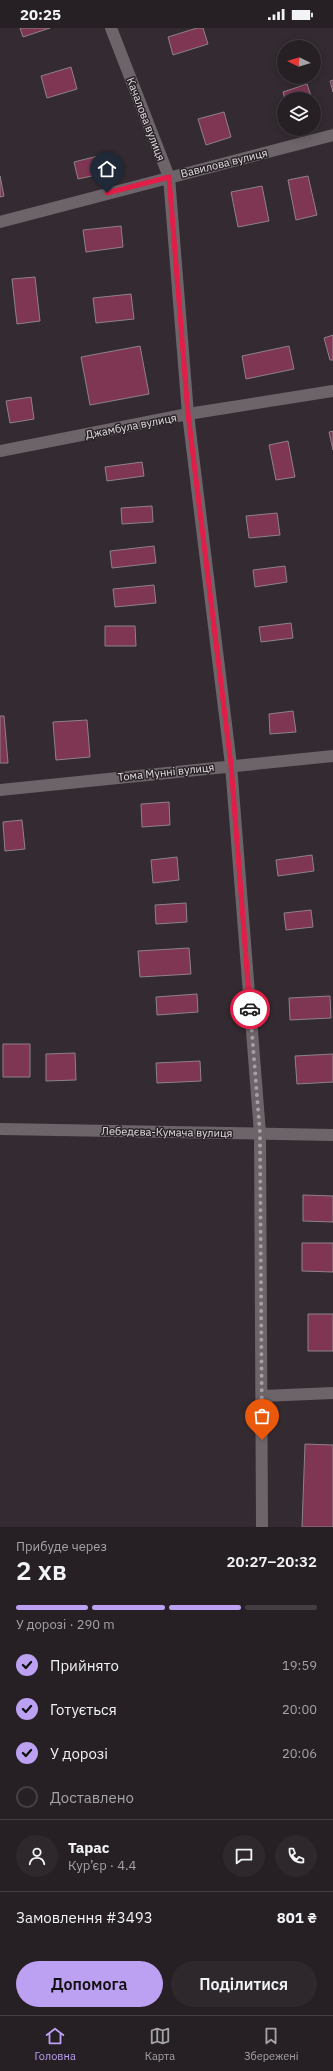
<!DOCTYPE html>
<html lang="uk">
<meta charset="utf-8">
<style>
body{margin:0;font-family:"IBM Plex Sans",sans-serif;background:#2e282d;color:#f1f3f6;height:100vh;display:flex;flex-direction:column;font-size:15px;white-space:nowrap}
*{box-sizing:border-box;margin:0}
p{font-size:13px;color:#a4a3a7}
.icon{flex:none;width:22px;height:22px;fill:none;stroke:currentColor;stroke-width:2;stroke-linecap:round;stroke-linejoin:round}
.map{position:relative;height:1499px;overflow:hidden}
.side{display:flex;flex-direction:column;background:#262025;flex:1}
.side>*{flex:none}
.needle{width:26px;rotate:275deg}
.fabs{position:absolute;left:277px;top:12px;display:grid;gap:8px}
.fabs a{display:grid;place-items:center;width:44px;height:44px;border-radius:50%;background:#262025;box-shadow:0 2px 10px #0003,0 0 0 1px #423e42;font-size:20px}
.pin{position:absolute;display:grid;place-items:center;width:34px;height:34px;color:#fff;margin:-41px -17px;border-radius:50% 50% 50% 0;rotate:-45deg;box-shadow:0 0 4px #0007}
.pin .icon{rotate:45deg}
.courier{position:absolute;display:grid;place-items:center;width:40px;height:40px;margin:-20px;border:3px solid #e11d48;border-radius:50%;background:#fff;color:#222;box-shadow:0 1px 5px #0007}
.overview em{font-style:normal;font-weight:600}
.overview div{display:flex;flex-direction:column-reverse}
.overview{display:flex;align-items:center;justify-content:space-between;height:68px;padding:0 16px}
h1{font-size:26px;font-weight:600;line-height:30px}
.bar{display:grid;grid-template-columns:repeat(4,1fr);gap:6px 4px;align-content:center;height:48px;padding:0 16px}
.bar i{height:5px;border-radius:3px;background:#423e42}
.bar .active{background:#bca0f2}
.bar p{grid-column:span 4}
.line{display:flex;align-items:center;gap:10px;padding:0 16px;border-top:1px solid #423e42}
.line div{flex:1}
.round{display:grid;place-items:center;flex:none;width:42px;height:42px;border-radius:21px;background:#2e282d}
ol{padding:0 16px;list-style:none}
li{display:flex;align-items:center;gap:12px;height:44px}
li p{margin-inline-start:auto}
li .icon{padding:4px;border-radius:50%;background:#bca0f2;color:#111;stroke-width:4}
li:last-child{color:#a4a3a7}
li i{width:22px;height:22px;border:2px solid #423e42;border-radius:50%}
.action{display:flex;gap:8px;margin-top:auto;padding:8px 16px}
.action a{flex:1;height:46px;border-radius:24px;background:#bca0f2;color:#111;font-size:16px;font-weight:600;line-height:46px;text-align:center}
.action a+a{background:#2e282d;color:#f1f3f6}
.status{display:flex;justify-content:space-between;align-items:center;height:28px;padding:0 20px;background:#262025;direction:ltr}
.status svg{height:11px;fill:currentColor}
.dock{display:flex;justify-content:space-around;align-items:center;height:56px;border-top:1px solid #423e42;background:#262025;font-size:11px;color:#a4a3a7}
.dock a{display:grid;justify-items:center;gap:2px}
.dock .active{color:#bca0f2}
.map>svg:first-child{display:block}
</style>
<div class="status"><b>20:25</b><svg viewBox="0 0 49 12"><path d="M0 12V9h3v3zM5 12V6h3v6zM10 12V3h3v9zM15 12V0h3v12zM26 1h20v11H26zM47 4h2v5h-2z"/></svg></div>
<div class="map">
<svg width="333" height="1499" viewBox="0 0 333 1499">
<rect width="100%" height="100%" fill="#332b31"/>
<path fill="#7e3653" stroke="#8e8286" d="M20,0h30l-27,9z
M197,0h6l5,16 -35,11 -5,-18z
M71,39l6,22 -30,9 -6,-22z
M333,52v12l-3,-11z
M307,56l5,15h-27l-2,-7z
M224,84l7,25 -25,8 -8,-26z
M106,126l4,18 -32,7 -4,-17z
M0,148l4,20 -4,1z
M308,148l9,39 -21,5 -8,-40z
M262,158l7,35 -31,6 -7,-35z
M121,198l2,21 -37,5 -3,-22z
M35,249l5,44 -23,3 -5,-45z
M131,266l3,25 -38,4 -3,-25z
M333,307v25h-3l-6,-22z
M140,318l9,48 -59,11 -9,-48z
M289,318l5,23 -48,10 -4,-23z
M31,369l3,22 -24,4 -4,-22z
M333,403v19l-4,-18z
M288,413l7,36 -19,3 -7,-35z
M142,434l2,14 -37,5 -2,-14z
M152,478l1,16 -31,2 -1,-16z
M277,485l3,22 -31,3 -3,-22z
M154,518l2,17 -44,5 -2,-17z
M285,538l2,16 -32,5 -2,-17z
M154,557l2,18 -41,4 -2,-18z
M291,595l2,15 -32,4 -2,-15z
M105,598h30l1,20h-31z
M293,683l3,21 -26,2 -1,-20z
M0,688h4l4,47h-8z
M87,692l3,37 -34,3 -3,-38z
M169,774l1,23 -28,2 -1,-23z
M22,792l3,29 -20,2 -2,-29z
M312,827l2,16 -36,5 -2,-16z
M177,829l2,23 -26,3 -2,-23z
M186,875l1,19 -31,2 -1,-19z
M311,882l2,17 -27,3 -2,-17z
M189,920l2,26 -51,3 -2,-26z
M197,966l1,18 -41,3 -1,-18z
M330,968l1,22 -41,2 -1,-22z
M3,1016h27v33h-27z
M75,1025l1,27 -30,1v-27z
M333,1026v28l-36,2 -2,-28z
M200,1033l1,20 -44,2 -1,-20z
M303,1167l30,1v26l-30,-1z
M302,1215h31v29l-31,-1z
M308,1286h25v37h-25z
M305,1416l28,1v82h-31z"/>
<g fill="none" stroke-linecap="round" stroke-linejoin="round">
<path stroke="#6d646a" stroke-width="12" d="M111,0l58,149 19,237 43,351 29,368 2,394
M0,194l333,-87
M0,423l188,-37 145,-23
M0,762l333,-34
M0,1101l333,6
M262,1368l71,-3"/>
</g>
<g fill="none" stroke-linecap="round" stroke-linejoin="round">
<path stroke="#a59fa3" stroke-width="4" stroke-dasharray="0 7.2" d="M250,981l10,124 2,307"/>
<path stroke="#e11d48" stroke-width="5" d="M107,165l62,-16 19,237 43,351 19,244"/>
</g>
<g text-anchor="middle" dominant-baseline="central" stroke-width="3" stroke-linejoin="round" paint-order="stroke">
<g font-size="11" fill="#e3dee1" stroke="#292227">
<text transform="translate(146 91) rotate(69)">Качалова вулиця</text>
<text transform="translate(224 135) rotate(-14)">Вавилова вулиця</text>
<text transform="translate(131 398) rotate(-11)">Джамбула вулиця</text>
<text transform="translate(166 744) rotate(-6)">Тома Мунні вулиця</text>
<text transform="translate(167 1104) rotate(1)">Лебедєва-Кумача вулиця</text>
</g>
</g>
</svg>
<div class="fabs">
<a><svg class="needle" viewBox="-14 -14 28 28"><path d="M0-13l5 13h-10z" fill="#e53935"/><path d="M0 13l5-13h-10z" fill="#a4a3a7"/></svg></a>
<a><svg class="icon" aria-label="layers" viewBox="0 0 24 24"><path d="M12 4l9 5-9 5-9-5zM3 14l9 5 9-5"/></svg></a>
</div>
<div class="pin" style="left:262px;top:1412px;background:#ea580c"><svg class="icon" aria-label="bag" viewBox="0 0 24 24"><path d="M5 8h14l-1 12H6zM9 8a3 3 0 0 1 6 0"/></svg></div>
<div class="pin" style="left:107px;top:165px;background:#1f2937"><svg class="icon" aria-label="home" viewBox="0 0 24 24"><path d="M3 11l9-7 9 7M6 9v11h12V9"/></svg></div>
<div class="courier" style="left:250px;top:981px"><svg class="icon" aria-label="car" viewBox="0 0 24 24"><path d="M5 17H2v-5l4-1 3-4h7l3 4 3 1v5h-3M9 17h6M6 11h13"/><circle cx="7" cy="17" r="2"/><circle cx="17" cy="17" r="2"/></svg></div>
</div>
<section class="side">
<div class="overview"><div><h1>2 хв</h1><p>Прибуде через</p></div><em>20:27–20:32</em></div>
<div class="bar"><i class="active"></i><i class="active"></i><i class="active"></i><i></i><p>У дорозі · 290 m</p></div>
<ol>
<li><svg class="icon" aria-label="check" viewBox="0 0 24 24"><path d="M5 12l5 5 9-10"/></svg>Прийнято<p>19:59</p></li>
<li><svg class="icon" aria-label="check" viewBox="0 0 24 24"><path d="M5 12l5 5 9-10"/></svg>Готується<p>20:00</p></li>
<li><svg class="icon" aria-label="check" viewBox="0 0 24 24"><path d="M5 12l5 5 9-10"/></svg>У дорозі<p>20:06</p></li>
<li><i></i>Доставлено</li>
</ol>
<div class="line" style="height:72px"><a class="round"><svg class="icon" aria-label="person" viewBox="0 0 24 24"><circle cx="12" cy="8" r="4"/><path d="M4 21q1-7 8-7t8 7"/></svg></a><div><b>Тарас</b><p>Кур’єр · 4.4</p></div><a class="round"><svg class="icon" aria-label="chat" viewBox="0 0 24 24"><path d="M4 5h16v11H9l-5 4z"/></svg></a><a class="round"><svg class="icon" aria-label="phone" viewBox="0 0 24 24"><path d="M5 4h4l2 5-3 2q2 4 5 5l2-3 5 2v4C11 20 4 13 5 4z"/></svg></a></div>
<div class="line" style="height:52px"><div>Замовлення #3493</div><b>801 ₴</b></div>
<div class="action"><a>Допомога</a><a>Поділитися</a></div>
</section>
<nav class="dock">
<a class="active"><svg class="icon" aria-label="home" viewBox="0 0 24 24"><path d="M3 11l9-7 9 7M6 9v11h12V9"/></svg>Головна</a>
<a><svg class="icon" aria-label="map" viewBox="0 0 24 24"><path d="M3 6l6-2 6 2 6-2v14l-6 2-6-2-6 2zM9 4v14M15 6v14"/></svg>Карта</a>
<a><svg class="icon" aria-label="saved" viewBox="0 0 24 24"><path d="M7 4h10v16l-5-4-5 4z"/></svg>Збережені</a>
</nav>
